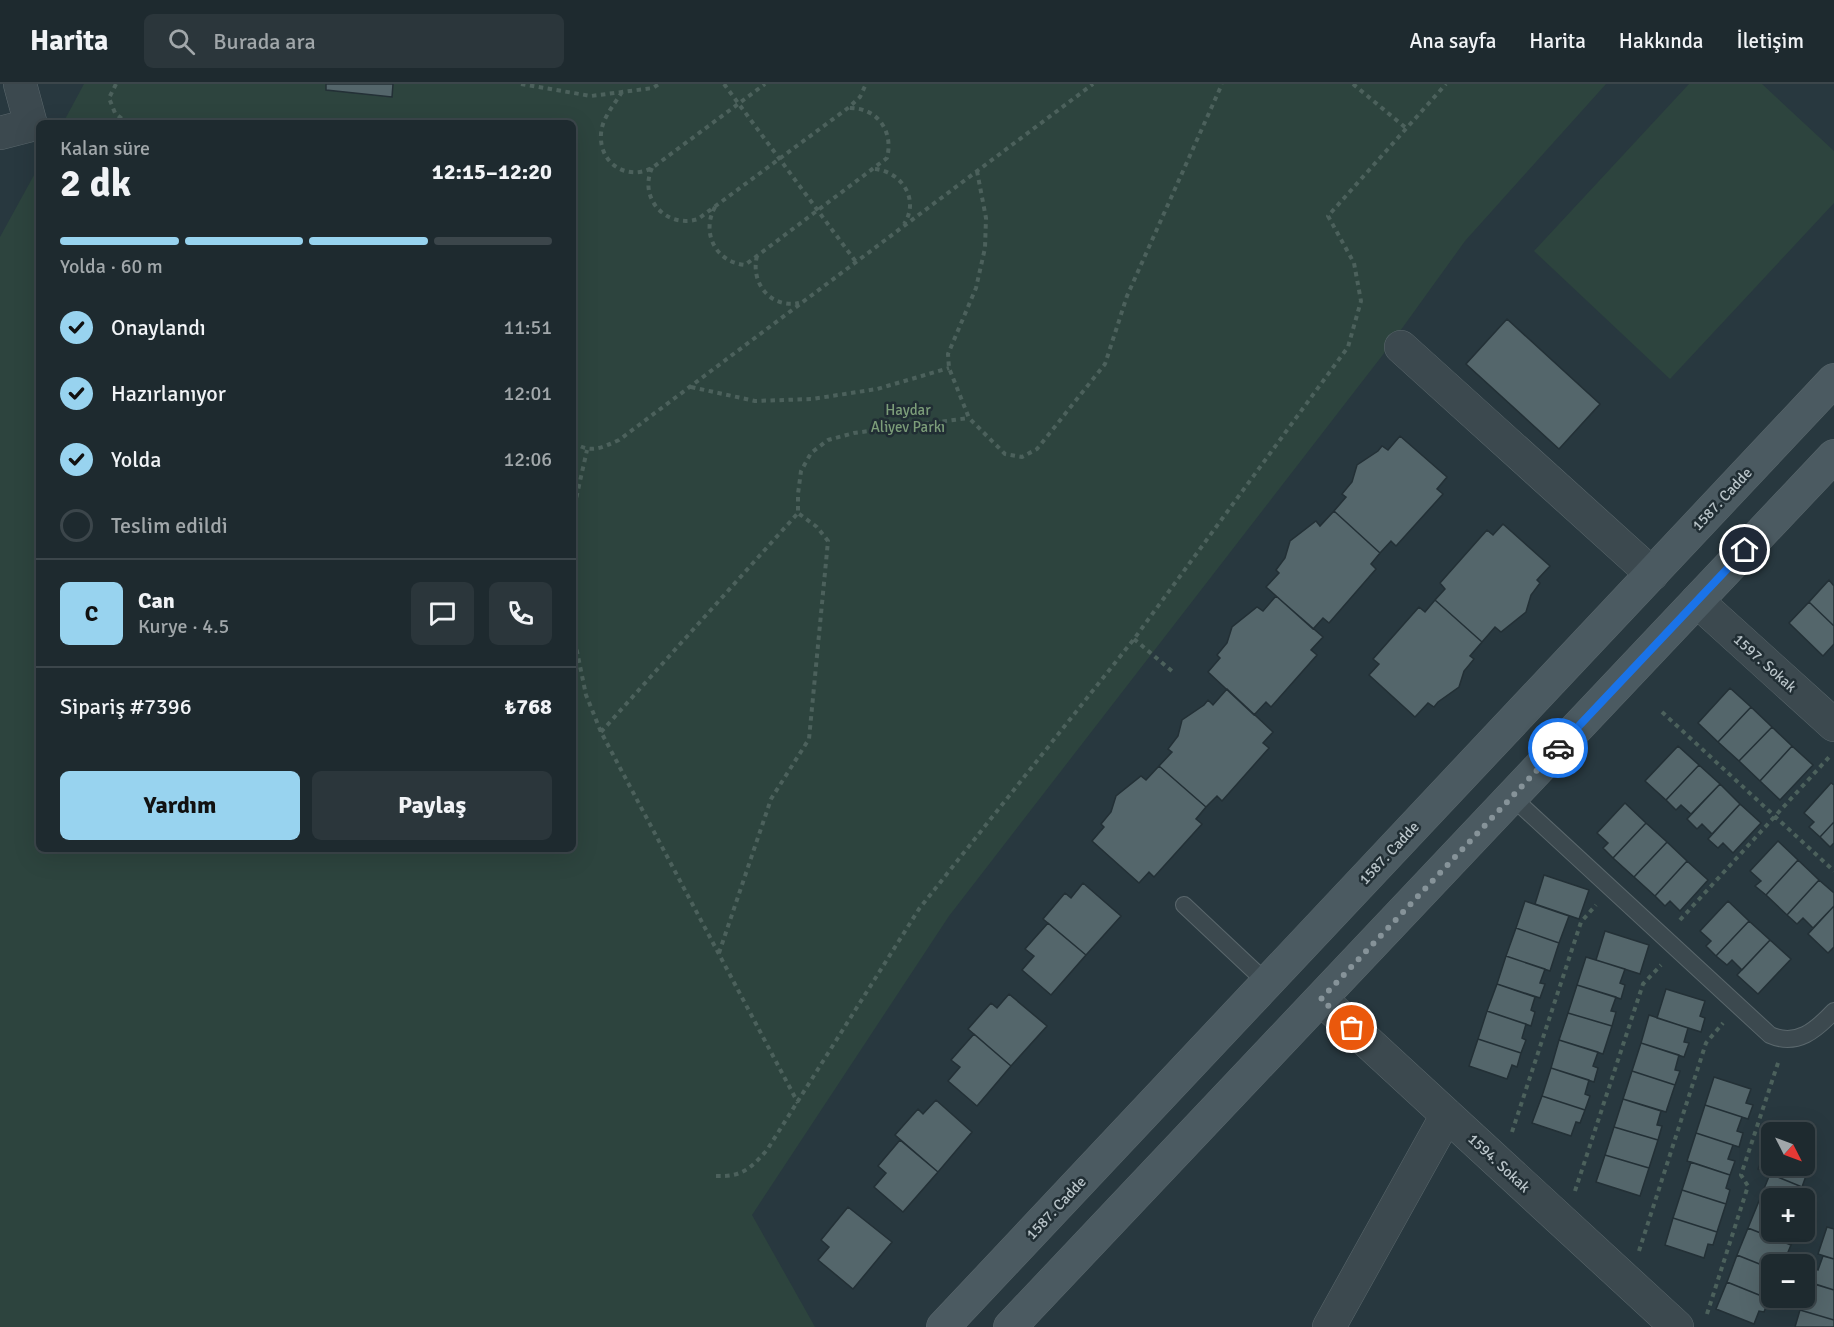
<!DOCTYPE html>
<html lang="tr">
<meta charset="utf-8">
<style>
body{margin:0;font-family:Signika,sans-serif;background:#2b363b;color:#f1f3f6;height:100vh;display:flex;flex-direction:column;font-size:22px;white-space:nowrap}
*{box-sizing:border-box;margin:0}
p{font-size:20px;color:#a1a7aa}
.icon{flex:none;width:33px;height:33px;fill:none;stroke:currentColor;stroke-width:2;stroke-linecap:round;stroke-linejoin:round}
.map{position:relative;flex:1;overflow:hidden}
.details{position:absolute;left:36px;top:36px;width:540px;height:732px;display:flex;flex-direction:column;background:#1e2a2f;border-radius:9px;box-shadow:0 6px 24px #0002,0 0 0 2px #3c464b}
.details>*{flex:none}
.needle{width:39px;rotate:132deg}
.fabs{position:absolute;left:1761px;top:1038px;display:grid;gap:12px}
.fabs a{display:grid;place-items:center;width:54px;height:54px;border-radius:9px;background:#1e2a2f;box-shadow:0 6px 24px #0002,0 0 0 2px #3c464b;font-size:30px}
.pin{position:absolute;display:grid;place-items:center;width:51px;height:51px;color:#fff;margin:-26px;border:3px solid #fff;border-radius:50%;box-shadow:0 2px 6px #0007}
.courier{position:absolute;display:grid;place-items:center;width:60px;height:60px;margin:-30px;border:4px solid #1a73e8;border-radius:50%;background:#fff;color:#222;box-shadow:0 2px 8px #0007}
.overview em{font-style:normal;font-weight:800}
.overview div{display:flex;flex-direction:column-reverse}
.overview{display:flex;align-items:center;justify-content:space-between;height:102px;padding:0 24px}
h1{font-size:39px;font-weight:800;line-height:45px}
.bar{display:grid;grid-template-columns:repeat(4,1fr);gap:9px 6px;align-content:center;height:72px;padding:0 24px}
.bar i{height:8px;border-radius:4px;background:#3c464b}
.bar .active{background:#98d3ef}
.bar p{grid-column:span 4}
.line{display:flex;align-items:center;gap:15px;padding:0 24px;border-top:2px solid #3c464b}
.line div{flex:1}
.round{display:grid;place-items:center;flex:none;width:63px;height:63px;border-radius:9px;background:#2b363b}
ol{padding:0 24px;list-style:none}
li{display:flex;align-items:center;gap:18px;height:66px}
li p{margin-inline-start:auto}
li .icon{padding:6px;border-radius:50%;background:#98d3ef;color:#111;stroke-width:4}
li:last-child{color:#a1a7aa}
li i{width:33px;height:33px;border:3px solid #3c464b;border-radius:50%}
.primary-button{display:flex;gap:12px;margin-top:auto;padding:12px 24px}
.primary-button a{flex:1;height:69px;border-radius:9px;background:#98d3ef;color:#111;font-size:24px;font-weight:800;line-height:69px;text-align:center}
.primary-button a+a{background:#2b363b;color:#f1f3f6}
header{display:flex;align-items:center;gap:36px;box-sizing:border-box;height:84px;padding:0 30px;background:#1e2a2f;border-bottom:2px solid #3c464b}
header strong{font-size:28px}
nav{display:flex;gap:33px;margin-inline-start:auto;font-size:21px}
.search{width:420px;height:54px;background:#2b363b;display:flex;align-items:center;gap:15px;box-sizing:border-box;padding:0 21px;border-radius:9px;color:#a1a7aa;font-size:22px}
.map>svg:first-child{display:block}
</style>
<header>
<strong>Harita</strong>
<div class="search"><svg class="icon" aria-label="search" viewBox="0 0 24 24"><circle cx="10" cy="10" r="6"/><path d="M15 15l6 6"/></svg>Burada ara</div>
<nav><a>Ana sayfa</a><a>Harita</a><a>Hakkında</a><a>İletişim</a></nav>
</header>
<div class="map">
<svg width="1834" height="1243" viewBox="0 0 1834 1243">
<rect width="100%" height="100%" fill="#28383f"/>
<path fill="#2d443e" d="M84,0h1522l-141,157 -80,111 -436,564 -197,299 63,112h-815v-1090l39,-71v683h534v-726h-510z
M1689,0h73l72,67v52l-164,176 -136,-128z"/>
<path fill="#54666b" stroke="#233036" stroke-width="1.5" d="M326,0h67l-1,13 -66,-7z
M1507,235l93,85 -41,45 -93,-85z
M1400,352l47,41 -10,12 6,5 -47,52 -5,-5 -11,12 -46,-42 12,-14 -4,-3 10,-12 5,-17 21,-14 4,-5 6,4z
M1334,427l46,42 -9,11 5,5 -47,54 -6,-5 -10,11 -47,-42 13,-14 -3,-3 9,-12 5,-17 26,-20 4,5z
M1503,440l47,42 -13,14 3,3 -9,12 -5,17 -25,20 -6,-5 -13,15 -47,-42 10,-11 -5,-6 47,-53 6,5z
M1829,496l5,6v40l-25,-24z
M1276,512l47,41 -12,13 6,5 -46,52 -5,-5 -12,13 -46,-43 12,-14 -3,-3 10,-12 5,-16 25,-20 6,4z
M1435,516l47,42 -12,14 4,3 -10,12 -5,16 -21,15 -4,5 -6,-4 -13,14 -46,-42 10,-11 -6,-5 46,-52 6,5z
M1809,518l25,24v18l-11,12 -34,-33z
M1730,604l21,19 -33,35 -20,-19z
M1227,605l46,43 -10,11 6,5 -47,53 -5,-5 -11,11 -47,-41 13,-14 -4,-3 10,-13 4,-16 22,-15 4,-5 5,5z
M1751,623l21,20 -33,34 -21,-19z
M1772,643l20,19 -32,35 -21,-20z
M1678,662l21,19 -33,35 -21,-19z
M1792,662l21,19 -33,35 -20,-19z
M1699,681l21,19 -29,30 -10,-9 -5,5 -10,-10z
M1159,682l47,41 -10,12 6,5 -48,53 -5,-5 -10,11 -47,-42 12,-14 -3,-3 10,-12 5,-16 25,-20 5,4z
M1831,699l3,2v37l-14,15 -11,-10 5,-5 -10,-9z
M1720,700l20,20 -28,30 -10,-10 -5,5 -10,-10z
M1625,719l21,20 -33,35 -10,-10 5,-5 -11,-10z
M1740,720l21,19 -28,30 -10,-10 -5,5 -10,-9z
M1834,738v21l-4,4 -10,-10z
M1646,739l21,19 -33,35 -21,-19z
M1778,757l20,19 -32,35 -11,-9 6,-5 -11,-10z
M1667,758l20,19 -32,35 -21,-19z
M1798,776l21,20 -32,35 -21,-20z
M1687,777l21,19 -28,31 -10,-10 -5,5 -10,-10z
M1544,791l45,15 -10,29 -44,-15z
M1819,796l15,13v13l-21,22 -10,-10 -6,6 -10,-9z
M1083,799l38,33 -35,39 -43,-36 22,-26 6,5z
M1525,817l44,15 -10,27 -43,-15z
M1728,817l21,20 -33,35 -10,-10 5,-5 -11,-10z
M1834,822v41l-6,6 -20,-19z
M1749,837l21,19 -28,30 -10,-10 -5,5 -11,-9z
M1048,839l38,32 -35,40 -29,-25 12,-14 -9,-7z
M1516,844l43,15 -9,28 -44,-15z
M1605,847l44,14 -9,29 -44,-14z
M1770,856l21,19 -33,35 -21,-19z
M1506,872l39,13 -5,14 5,1 -5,14 -43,-14z
M1586,873l39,12 -5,14 5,2 -4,14 -44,-14z
M1497,900l38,13 -4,13 4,2 -4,14 -44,-15z
M1577,901l39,12 -5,14 5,1 -4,14 -44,-13z
M1666,905l39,12 -5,15 5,2 -4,14 -44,-14z
M1009,910l38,32 -36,40 -43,-37 23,-26 6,5z
M1487,927l39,13 -4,14 4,2 -5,13 -43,-14z
M1568,929l44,13 -9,28 -44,-14z
M1649,931l39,13 -4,14 5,1 -5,14 -43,-14z
M974,950l37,32 -34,40 -29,-25 12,-14 -9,-7z
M1478,955l43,14 -4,14 -5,-2 -5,14 -38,-13z
M1559,956l39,12 -5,14 5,2 -4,14 -43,-14z
M1641,959l38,12 -4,15 5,1 -5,14 -43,-14z
M1551,984l38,12 -4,14 5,2 -5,14 -43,-14z
M1632,987l43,14 -9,27 -43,-13z
M1714,993l37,12 -5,14 7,2 -5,14 -43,-14z
M1542,1012l43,14 -5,13 -4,-1 -5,14 -39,-13z
M1623,1015l38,12 -4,14 5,1 -4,14 -44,-13z
M936,1016l36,32 -34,40 -43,-37 23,-26 5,5z
M1705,1021l37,12 -5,14 6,2 -4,14 -43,-14z
M1614,1043l44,13 -9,28 -44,-13z
M1696,1049l37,12 -5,14 7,2 -5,14 -43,-14z
M900,1056l38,32 -35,40 -29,-25 12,-14 -8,-7z
M1769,1059l3,1v22h29l-1,4 7,3 -5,14 -44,-18z
M1605,1071l44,13 -9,28 -44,-14z
M1691,1078l39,13 -4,13 4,2 -4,14 -44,-14z
M1770,1090l37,15 -3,9h-32v8l-13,-5z
M1682,1106l44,14 -9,28 -44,-14z
M1759,1117l13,5v26h24l-5,13 -43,-17z
M848,1123l44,35 -39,47 -35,-29 11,-13 -8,-7z
M1673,1134l44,14 -4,13 -5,-1 -4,14 -39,-13z
M1827,1143l7,2v30l-16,-5z
M1748,1144l43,17 -8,19h-11v5l-35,-14z
M1737,1171l35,14v24l-3,6 -42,-17z
M1823,1172l11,3v31l-25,-8 5,-14 4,2z
M1727,1198l42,17 -5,13 -5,-1 -5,13 -38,-15z
M1814,1200l20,6v30l-34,-10 5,-14 5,2z
M1800,1226l34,10v7h-39z"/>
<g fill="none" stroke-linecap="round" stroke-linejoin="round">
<defs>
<path id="service" d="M1512,713l258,238c27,12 46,-5 64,-24
M1184,821l83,78"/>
<path id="minor" d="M0,49l31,-8 -11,-41
M1401,263l251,227
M1697,517l137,124
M1321,915l356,328
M1329,1243l118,-212"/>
<path id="secondary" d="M943,1243l891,-947
M1010,1243l824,-871"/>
</defs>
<use href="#service" stroke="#5a676c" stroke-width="18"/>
<use href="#minor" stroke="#5a676c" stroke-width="34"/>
<use href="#secondary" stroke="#5a676c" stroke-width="34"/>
<path stroke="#4c615c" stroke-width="4" stroke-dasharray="4.5 4.5" stroke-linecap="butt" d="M116,0l-7,14 6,15 12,10
M521,0l70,12 62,-8 6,-4
M724,0l132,178
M1353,0l53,44
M622,8c-8,13 -20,26 -21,42 -2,29 25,47 51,34l113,-84
M652,84c-14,31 15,61 46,51l150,-111 12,-11 6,-13
M875,85c27,3 45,31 29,55
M977,87l9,47 -1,30 -9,40 -28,66 1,14 20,50 36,36 17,3 15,-8 68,-85 22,-68 95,-212
M715,123c-14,25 0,55 30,58l142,-107c7,-27 -10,-51 -39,-50
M757,172c-7,27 14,53 42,47
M691,303l64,14 57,-2 65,-10 72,-21
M573,358c17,12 28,6 46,-2l474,-356
M573,440l3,-25 11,-49
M573,548l13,63 15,37 197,371
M1134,555l39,33
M1662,628l172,159
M601,648l197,-219v-19l3,-23 10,-18 17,-13 26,-7 115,-15
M1680,836l151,-165
M719,869l52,-154 38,-60 19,-198 -11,-14 -19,-14
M1512,1048l69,-210 15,-17
M716,1092c26,1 34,-7 51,-26l152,-241 215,-270 214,-292 13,-46 -7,-38 -26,-47 118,-132
M1575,1107l68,-207 18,-19
M1639,1167l67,-208 17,-20
M1707,1230l41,-128 -7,-11 38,-115"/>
<use href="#service" stroke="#3c494f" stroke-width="16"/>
<use href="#minor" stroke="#3c494f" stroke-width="33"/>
<use href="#secondary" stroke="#4b5a61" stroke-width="33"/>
</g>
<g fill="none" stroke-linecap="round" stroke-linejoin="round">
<path stroke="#869399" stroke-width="6" stroke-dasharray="0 10.8" d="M1352,944l-31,-29 237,-251"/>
<path stroke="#1a73e8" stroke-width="8" d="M1558,664l187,-198"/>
</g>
<g text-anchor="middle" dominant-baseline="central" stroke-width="5" stroke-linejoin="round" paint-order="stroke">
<g font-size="15" fill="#7c9d79" stroke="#212e34">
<text x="908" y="326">Haydar<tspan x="908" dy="17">Aliyev Parkı</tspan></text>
</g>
<g font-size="15" fill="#b9c4c9" stroke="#212e34">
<text transform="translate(1722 415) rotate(-47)">1587. Cadde</text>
<text transform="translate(1765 579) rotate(42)">1597. Sokak</text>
<text transform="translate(1389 769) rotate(-47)">1587. Cadde</text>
<text transform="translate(1499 1079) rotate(43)">1594. Sokak</text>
<text transform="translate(1056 1124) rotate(-47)">1587. Cadde</text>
</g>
</g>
</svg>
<div class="fabs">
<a><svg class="needle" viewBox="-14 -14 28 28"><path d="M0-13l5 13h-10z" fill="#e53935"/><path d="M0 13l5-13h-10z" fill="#a1a7aa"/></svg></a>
<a>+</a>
<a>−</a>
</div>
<div class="pin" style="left:1352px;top:944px;background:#ea580c"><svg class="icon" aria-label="bag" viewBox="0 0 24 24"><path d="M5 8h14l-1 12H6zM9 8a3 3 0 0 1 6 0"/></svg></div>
<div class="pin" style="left:1745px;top:466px;background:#1f2937"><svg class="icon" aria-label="home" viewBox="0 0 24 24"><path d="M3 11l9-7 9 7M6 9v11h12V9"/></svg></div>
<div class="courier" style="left:1558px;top:664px"><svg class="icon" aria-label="car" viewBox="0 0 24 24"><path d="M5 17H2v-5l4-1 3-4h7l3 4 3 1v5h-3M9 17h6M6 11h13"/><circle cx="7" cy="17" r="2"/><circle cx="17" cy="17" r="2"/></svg></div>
<section class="details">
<div class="overview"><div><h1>2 dk</h1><p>Kalan süre</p></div><em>12:15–12:20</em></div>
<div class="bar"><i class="active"></i><i class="active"></i><i class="active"></i><i></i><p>Yolda · 60 m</p></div>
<ol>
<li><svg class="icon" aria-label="check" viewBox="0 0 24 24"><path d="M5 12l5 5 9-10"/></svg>Onaylandı<p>11:51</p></li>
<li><svg class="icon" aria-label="check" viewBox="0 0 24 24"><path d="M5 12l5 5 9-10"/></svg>Hazırlanıyor<p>12:01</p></li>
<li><svg class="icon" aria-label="check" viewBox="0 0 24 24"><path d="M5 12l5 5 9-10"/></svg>Yolda<p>12:06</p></li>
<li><i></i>Teslim edildi</li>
</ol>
<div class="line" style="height:108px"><b class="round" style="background:#98d3ef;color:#111">C</b><div><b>Can</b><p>Kurye · 4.5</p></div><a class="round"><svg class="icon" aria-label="chat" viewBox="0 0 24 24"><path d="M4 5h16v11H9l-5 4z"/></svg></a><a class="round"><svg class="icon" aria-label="phone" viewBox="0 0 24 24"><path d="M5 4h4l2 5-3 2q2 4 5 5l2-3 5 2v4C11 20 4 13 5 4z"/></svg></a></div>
<div class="line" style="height:78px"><div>Sipariş #7396</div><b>₺768</b></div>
<div class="primary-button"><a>Yardım</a><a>Paylaş</a></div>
</section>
</div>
